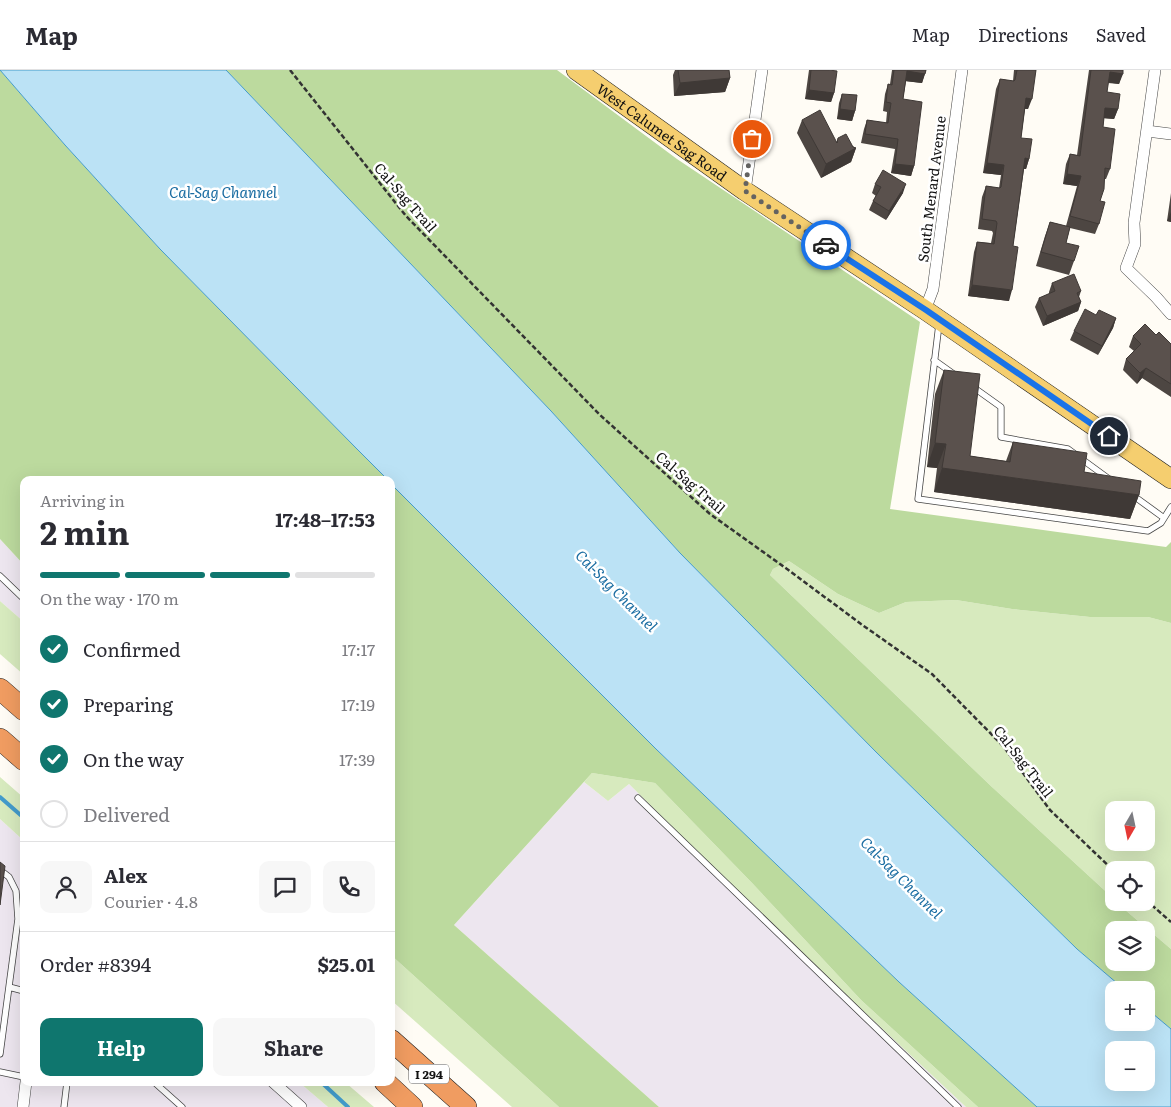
<!DOCTYPE html>
<meta charset="utf-8">
<style>
body{margin:0;font-family:Literata,serif;background:#f7f7f7;color:#2b2b33;height:100vh;display:flex;flex-direction:column;font-size:19px;white-space:nowrap}
*{box-sizing:border-box;margin:0}
p{font-size:16px;color:#7c7c81}
.icon{flex:none;width:28px;height:28px;fill:none;stroke:currentColor;stroke-width:2;stroke-linecap:round;stroke-linejoin:round}
.map{position:relative;flex:1;overflow:hidden}
.sheet{position:absolute;left:20px;top:406px;width:375px;height:610px;display:flex;flex-direction:column;background:#fff;border-radius:10px;box-shadow:0 5px 20px #0002}
.sheet>*{flex:none}
.needle{width:32px;rotate:189deg}
.controls{position:absolute;left:1105px;top:731px;display:grid;gap:10px}
.controls a{display:grid;place-items:center;width:50px;height:50px;border-radius:10px;background:#fff;box-shadow:0 5px 20px #0002;font-size:25px}
.pin{position:absolute;display:grid;place-items:center;width:42px;height:42px;color:#fff;margin:-21px;border:2px solid #fff;border-radius:50%;box-shadow:0 1px 5px #0007}
.courier{position:absolute;display:grid;place-items:center;width:50px;height:50px;margin:-25px;border:4px solid #1a73e8;border-radius:50%;background:#fff;color:#222;box-shadow:0 1px 6px #0007}
.head em{font-style:normal;font-weight:700}
.head div{display:flex;flex-direction:column-reverse}
.head{display:flex;align-items:center;justify-content:space-between;height:85px;padding:0 20px}
h1{font-size:32px;font-weight:700;line-height:38px}
.bar{display:grid;grid-template-columns:repeat(4,1fr);gap:8px 5px;align-content:center;height:60px;padding:0 20px}
.bar i{height:6px;border-radius:4px;background:#e1e1e2}
.bar .on{background:#0f766e}
.bar p{grid-column:span 4}
.line{display:flex;align-items:center;gap:12px;padding:0 20px;border-top:1px solid #e1e1e2}
.line div{flex:1}
.round{display:grid;place-items:center;flex:none;width:52px;height:52px;border-radius:10px;background:#f7f7f7}
ol{padding:0 20px;list-style:none}
li{display:flex;align-items:center;gap:15px;height:55px}
li p{margin-inline-start:auto}
li .icon{padding:5px;border-radius:50%;background:#0f766e;color:#fff;stroke-width:4}
li:last-child{color:#7c7c81}
li i{width:28px;height:28px;border:2px solid #e1e1e2;border-radius:50%}
.cta{display:flex;gap:10px;margin-top:auto;padding:10px 20px}
.cta a{flex:1;height:58px;border-radius:10px;background:#0f766e;color:#fff;font-size:20px;font-weight:700;line-height:58px;text-align:center}
.cta a+a{background:#f7f7f7;color:#2b2b33}
header{display:flex;align-items:center;gap:30px;box-sizing:border-box;height:70px;padding:0 25px;background:#fff;border-bottom:1px solid #e1e1e2}
header strong{font-size:24px}
nav{display:flex;gap:28px;margin-inline-start:auto;font-size:18px}
.map>svg:first-child{display:block}
</style>
<header>
<strong>Map</strong>
<nav><a>Map</a><a>Directions</a><a>Saved</a></nav>
</header>
<div class="map">
<svg width="1171" height="1037" viewBox="0 0 1171 1037">
<rect width="100%" height="100%" fill="#fffcf5"/>
<path fill="#ede6ef" d="M0,469l24,26v57l-24,-21z
M584,712l24,19 21,-17 140,139 197,184h-307l-205,-182z
M0,749l24,22v241l276,1 28,24h-328z"/>
<path fill="#d7eabe" fill-rule="evenodd" d="M789,491l49,33 41,19 27,-11 50,-2 56,9 78,8h58l23,6v326l-54,-46 29,-1v-32h-32v29l-122,-112 -222,-212 3,-6zM1114,740h32v32h-32z
M0,531l24,21v53l-24,-21z
M592,703l63,10 98,101 108,116 117,107h-12l-197,-184 -140,-139 -21,17 -24,-19z
M0,707l24,21v43l-24,-22z
M391,885l168,152h-47l-121,-107z
M300,1013h46l28,24h-46z"/>
<path fill="#bcda9e" fill-rule="evenodd" d="M0,0l65,75 95,104 228,231h-364v85l-24,-26z
M226,0h331l120,89 243,163 -30,187 276,38 5,-5v81l-23,-6h-58l-78,-8 -56,-9 -50,2 -27,11 -41,-19 -49,-33 -16,8 -3,6 222,212 122,112v3l3,1 54,46v80l-25,-21v-18h-21l-48,-41 -201,-197 -196,-199 -129,-142zM1114,860h32v32h-32z
M391,414l265,265 243,233 138,125h-59l-117,-107 -108,-116 -98,-101 -63,-10 -138,152 205,182h-100l-168,-152z"/>
<path fill="#bbe2f5" stroke="#439bcb" fill-rule="evenodd" d="M0,0h226l325,341 129,142 196,199 201,197 48,41h-11v32h32v-14l25,21v78h-134l-138,-125 -243,-233 -265,-265v-4h-3l-32,-32 -196,-199 -95,-104zM1114,980h32v32h-32z"/>
<g fill="none" stroke-linecap="round" stroke-linejoin="round">
<path stroke="#439bcb" stroke-width="4" d="M0,727l24,21
M321,1012l27,25"/>
<defs>
<path id="lane" d="M939,254l-21,175 230,32 13,-8 10,-16
M934,290l21,15
M973,317l28,20v30l67,12 41,30
M1131,424l33,24
M0,506l24,23
M638,728l320,309
M0,800l9,7 7,14 2,28 -18,135
M9,917l15,4
M0,1002l24,5
M154,1012l28,25
M64,1037l3,-25"/>
<path id="street" d="M1155,0l-21,153 1,21 -9,24 30,29 15,17
M1147,61l24,3
M745,121l17,-121
M925,240l8,-21 29,-219
M273,1012l28,25
M23,1037l3,-25"/>
<g id="primary">
<path id="s1" d="M576,0l169,121 180,119 246,169"/>
</g>
<path id="highway" d="M0,619l24,21
M0,669l24,21
M391,970l75,67
M385,1012l27,25"/>
</defs>
<use href="#lane" stroke="#444" stroke-width="7"/>
<use href="#street" stroke="#444" stroke-width="12"/>
<use href="#primary" stroke="#222" stroke-width="20"/>
<use href="#highway" stroke="#222" stroke-width="22"/>
<path stroke="#333" stroke-width="2.5" stroke-dasharray="5 2.5" stroke-linecap="butt" d="M290,0l116,146 194,199 110,99 77,55 74,55 71,50 72,73 46,63 64,61
M1146,830l25,22"/>
<use href="#lane" stroke="#fff" stroke-width="5.5"/>
<use href="#street" stroke="#fff" stroke-width="11"/>
<use href="#primary" stroke="#f5ce6f" stroke-width="19"/>
<use href="#highway" stroke="#f09c61" stroke-width="21"/>
</g>
<path fill="#4d4642" d="M675,0h54l1,8 -5,14 -51,4 -1,-21z
M809,0h20l5,23 -3,9 -26,-3z
M892,0h34l-4,13 -16,-2 -3,18 11,67 -3,10 -20,-3 4,-24 -34,-6 3,-14 3,-9 19,3 1,-11 -4,-1 2,-17 3,-10h2z
M1014,0h22l-8,39h-3l-4,29 8,21 -3,10h-2l-11,77 -4,55 -41,-5 6,-44 3,-10 14,1 2,-10 -1,-2 -14,-2 4,-32 4,-11 13,2 2,-13 -18,-2 13,-84 4,-10 13,2z
M1089,0h34l-4,14 -11,-1 -1,9 11,17 -4,10 -10,-1 -1,9 7,42 -4,10h-2l-4,22 -1,23 -4,10 -25,-6 -4,15 8,18 -5,14 -33,-9 9,-30 5,-14 16,4 11,-40 -14,-2 3,-20 4,-10 7,1z
M842,24l13,17 -3,10 -15,-2 2,-16z
M802,50l35,22 1,-4 18,10 -5,14 -30,16 -24,-45z
M875,114l28,9 -17,27 -17,-10 4,-9 3,-5 -4,-3z
M1171,123v29l-4,-1z
M1052,213l29,8 -2,6 2,5 -3,9 -35,15 -8,-19 4,-9 10,-4v-2z
M1096,245l20,3 -3,10 -15,27 -28,-15 4,-9z
M1156,265l15,9v53l-29,-19 -5,6 -14,-14 3,-11 8,-8 -5,-4 4,-11z
M944,300l26,86 36,5 7,-19 126,53 -9,24 -196,-27 3,-24 -10,-1 8,-73z"/>
<path fill="#3f3936" d="M907,1l18,3 -3,9 -18,-2z
M1110,2l13,2 -4,10 -13,-2z
M730,8l-5,14 -51,4 6,-13z
M809,20l25,3 -3,9 -26,-3z
M1026,28l6,1 -4,10 -5,-1z
M1105,38l13,1 -4,10 -13,-1z
M840,39l15,2 -3,10 -15,-2z
M856,78l-5,14 -30,16 5,-14z
M1025,88l4,1 -3,10 -5,-1z
M987,93l17,2 -3,10 -18,-2z
M895,94l19,2 -3,10 -20,-3z
M1067,104l14,2 -4,10 -14,-2z
M906,114l-3,9 -17,27 3,-9z
M1171,142v10l-4,-1z
M972,215l40,5 -3,11 -41,-5z
M1081,232l-3,9 -35,15 4,-10z
M1116,248l-3,10 -15,27 4,-9z
M1146,298l-4,10 -5,6 3,-11z
M935,373l11,1 -9,24 -10,-1z
M942,398l197,27 -9,24 -196,-27z"/>
<path fill="#5a514d" stroke="#3f3936" d="M678,0h51l1,8 -50,5z
M811,0h18l8,1 -3,22 -25,-3z
M894,0h32l-1,4 -18,-3 -4,28 19,3 -8,64 -19,-2 3,-25 -33,-5 2,-14 21,3 3,-20 -5,-1 2,-18 4,1z
M1017,0h19l-4,29 -6,-1 -5,40 11,1 -3,20 -4,-1 -12,88 5,1 -6,43 -40,-5 5,-43 17,2 3,-21 -1,-2 -14,-2 4,-33 14,2 1,-1 3,-22 -17,-2 13,-84 14,2 1,-1z
M1091,0h32v4l-13,-2 -3,20 13,2 -2,15 -13,-1 -2,19 12,2 -5,40 -5,-1 -1,21 -4,12 5,1 -6,22 -29,-8 11,-40 -14,-2 3,-20 10,2z
M842,24l15,1 -2,16 -15,-2z
M820,40l17,33 1,-5 8,-4 7,13 3,1 -30,16 -24,-44z
M883,100l23,14 -17,27 -16,-10 8,-14 -6,-3z
M1050,152l20,5 -4,16 13,3 -5,15 -33,-9z
M1074,204l7,17 -4,2 4,9 -34,14 -8,-18 16,-7 -3,-8z
M1085,239l11,6 3,-5 17,8 -14,28 -28,-15z
M1145,254l11,11 3,-3 12,12v40l-25,-16 -6,5 -14,-14 15,-15 -8,-8z
M944,300l36,4 -10,82 40,6 3,-20 74,11 -3,19 57,9 -2,14 -197,-27 4,-24 -11,-1z
M0,792l5,4 -5,39z"/>
<g fill="none" stroke-linecap="round" stroke-linejoin="round">
<path stroke="#646361" stroke-width="5" stroke-dasharray="0 9" d="M752,69l-7,52 81,54"/>
<path stroke="#1a73e8" stroke-width="6" d="M826,175l100,65 183,126"/>
</g>
<g text-anchor="middle" dominant-baseline="central" stroke-width="5" stroke-linejoin="round" paint-order="stroke">
<rect fill="#fff" stroke="#585858" stroke-width="1" x="409" y="994.5" width="40" height="19" rx="4"/>
<g font-size="12" font-weight="bold" fill="#111">
<text x="429" y="1004">I 294</text>
</g>
<g font-size="14" fill="#111" stroke="#fff">
<text stroke="none"><textPath href="#s1" startOffset="106">West Calumet Sag Road</textPath></text>
<text transform="translate(931 119) rotate(-83)">South Menard Avenue</text>
<text transform="translate(406 127) rotate(49)">Cal-Sag Trail</text>
<text transform="translate(691 412) rotate(41)">Cal-Sag Trail</text>
<text transform="translate(1024 691) rotate(52)">Cal-Sag Trail</text>
</g>
<g font-size="15" font-style="italic" fill="#1b6da2" stroke="#fff">
<text x="223" y="121">Cal-Sag Channel</text>
<text transform="translate(617 520) rotate(45)">Cal-Sag Channel</text>
<text transform="translate(902 807) rotate(45)">Cal-Sag Channel</text>
</g>
</g>
</svg>
<div class="controls">
<a><svg class="needle" viewBox="-14 -14 28 28"><path d="M0-13l5 13h-10z" fill="#e53935"/><path d="M0 13l5-13h-10z" fill="#7c7c81"/></svg></a>
<a><svg class="icon" aria-label="locate" viewBox="0 0 24 24"><circle cx="12" cy="12" r="6"/><path d="M12 2v4M12 18v4M2 12h4M18 12h4"/></svg></a>
<a><svg class="icon" aria-label="layers" viewBox="0 0 24 24"><path d="M12 4l9 5-9 5-9-5zM3 14l9 5 9-5"/></svg></a>
<a>+</a>
<a>−</a>
</div>
<div class="pin" style="left:752px;top:69px;background:#ea580c"><svg class="icon" aria-label="bag" viewBox="0 0 24 24"><path d="M5 8h14l-1 12H6zM9 8a3 3 0 0 1 6 0"/></svg></div>
<div class="pin" style="left:1109px;top:366px;background:#1f2937"><svg class="icon" aria-label="home" viewBox="0 0 24 24"><path d="M3 11l9-7 9 7M6 9v11h12V9"/></svg></div>
<div class="courier" style="left:826px;top:175px"><svg class="icon" aria-label="car" viewBox="0 0 24 24"><path d="M5 17H2v-5l4-1 3-4h7l3 4 3 1v5h-3M9 17h6M6 11h13"/><circle cx="7" cy="17" r="2"/><circle cx="17" cy="17" r="2"/></svg></div>
<section class="sheet">
<div class="head"><div><h1>2 min</h1><p>Arriving in</p></div><em>17:48–17:53</em></div>
<div class="bar"><i class="on"></i><i class="on"></i><i class="on"></i><i></i><p>On the way · 170 m</p></div>
<ol>
<li><svg class="icon" aria-label="check" viewBox="0 0 24 24"><path d="M5 12l5 5 9-10"/></svg>Confirmed<p>17:17</p></li>
<li><svg class="icon" aria-label="check" viewBox="0 0 24 24"><path d="M5 12l5 5 9-10"/></svg>Preparing<p>17:19</p></li>
<li><svg class="icon" aria-label="check" viewBox="0 0 24 24"><path d="M5 12l5 5 9-10"/></svg>On the way<p>17:39</p></li>
<li><i></i>Delivered</li>
</ol>
<div class="line" style="height:90px"><a class="round"><svg class="icon" aria-label="person" viewBox="0 0 24 24"><circle cx="12" cy="8" r="4"/><path d="M4 21q1-7 8-7t8 7"/></svg></a><div><b>Alex</b><p>Courier · 4.8</p></div><a class="round"><svg class="icon" aria-label="chat" viewBox="0 0 24 24"><path d="M4 5h16v11H9l-5 4z"/></svg></a><a class="round"><svg class="icon" aria-label="phone" viewBox="0 0 24 24"><path d="M5 4h4l2 5-3 2q2 4 5 5l2-3 5 2v4C11 20 4 13 5 4z"/></svg></a></div>
<div class="line" style="height:65px"><div>Order #8394</div><b>$25.01</b></div>
<div class="cta"><a>Help</a><a>Share</a></div>
</section>
</div>
